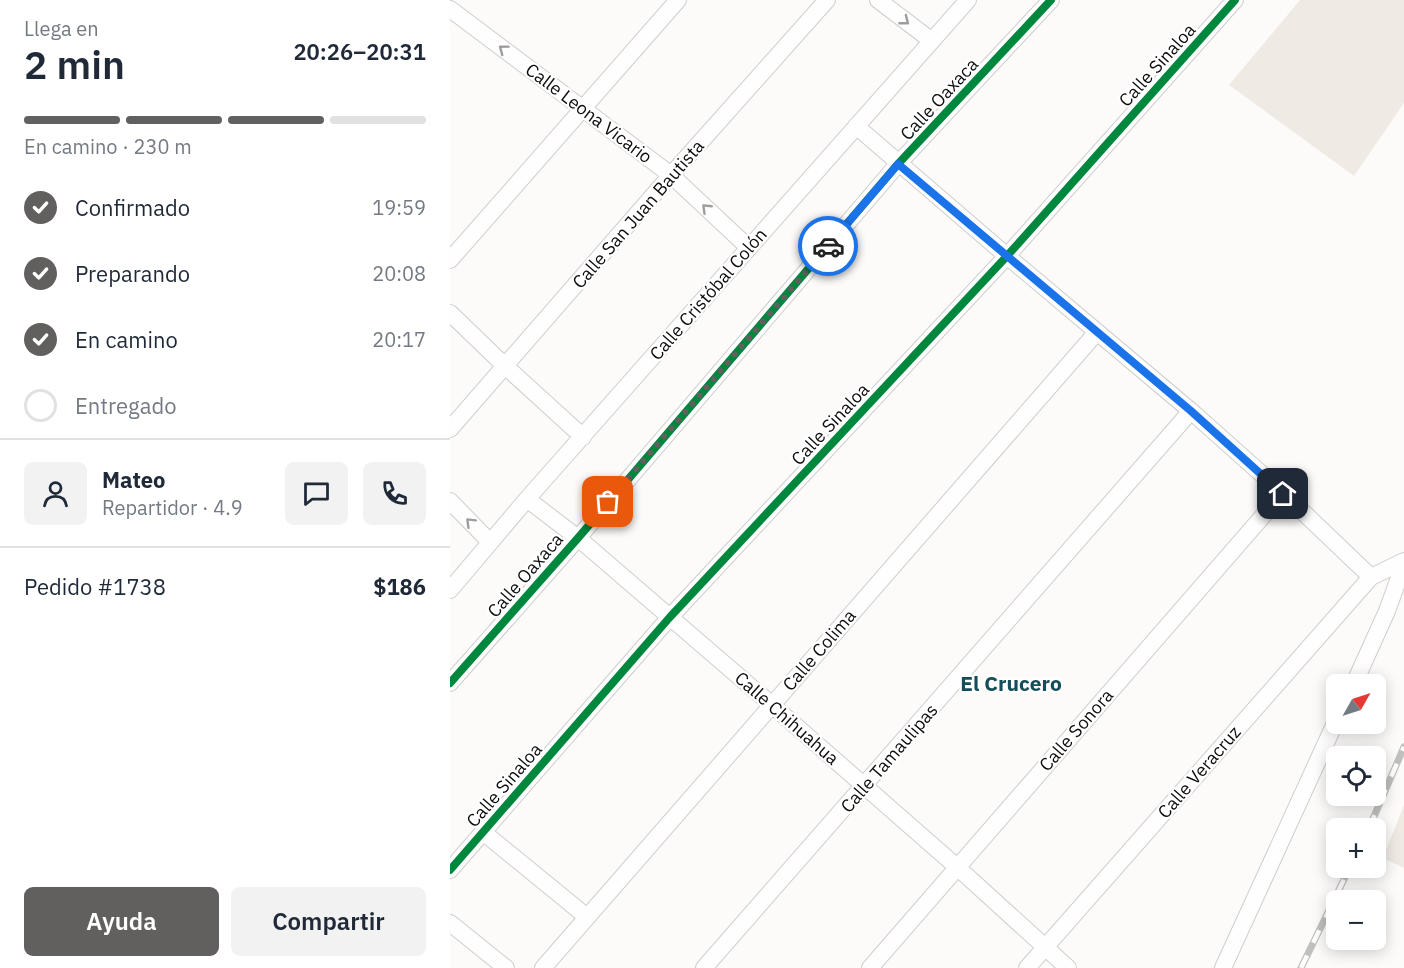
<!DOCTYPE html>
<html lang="es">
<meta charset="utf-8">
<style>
body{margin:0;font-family:"IBM Plex Sans",sans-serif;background:#f2f2f3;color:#1f2937;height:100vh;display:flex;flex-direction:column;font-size:22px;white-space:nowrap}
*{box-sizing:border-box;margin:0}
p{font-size:20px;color:#747a83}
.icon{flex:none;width:33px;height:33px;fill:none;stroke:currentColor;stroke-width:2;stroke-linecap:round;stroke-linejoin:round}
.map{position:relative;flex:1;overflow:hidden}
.sheet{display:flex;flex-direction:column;background:#fff;width:450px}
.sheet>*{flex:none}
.needle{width:39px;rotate:51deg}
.fabs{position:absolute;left:876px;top:674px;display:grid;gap:12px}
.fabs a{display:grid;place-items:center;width:60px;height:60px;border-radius:9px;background:#fff;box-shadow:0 3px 15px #0003;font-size:30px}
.pin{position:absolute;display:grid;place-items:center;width:51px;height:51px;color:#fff;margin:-26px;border-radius:12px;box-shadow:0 3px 9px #0006}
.courier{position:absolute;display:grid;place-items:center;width:60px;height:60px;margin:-30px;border:4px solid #1a73e8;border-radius:50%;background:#fff;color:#222;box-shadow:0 2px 8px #0007}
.head em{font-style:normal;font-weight:600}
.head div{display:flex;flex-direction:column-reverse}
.head{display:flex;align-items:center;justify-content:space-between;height:102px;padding:0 24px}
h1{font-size:39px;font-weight:600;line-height:45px}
.bar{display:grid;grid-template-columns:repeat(4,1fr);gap:9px 6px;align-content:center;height:72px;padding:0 24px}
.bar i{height:8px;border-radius:4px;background:#e0e1e3}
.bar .active{background:#61605e}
.bar p{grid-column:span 4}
.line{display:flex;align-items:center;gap:15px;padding:0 24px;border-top:2px solid #e0e1e3}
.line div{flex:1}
.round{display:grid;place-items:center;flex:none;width:63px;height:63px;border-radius:9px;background:#f2f2f3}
ol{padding:0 24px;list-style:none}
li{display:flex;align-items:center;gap:18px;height:66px}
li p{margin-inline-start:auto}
li .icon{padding:6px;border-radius:50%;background:#61605e;color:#fff;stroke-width:4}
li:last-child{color:#747a83}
li i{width:33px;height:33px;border:3px solid #e0e1e3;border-radius:50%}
.action{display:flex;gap:12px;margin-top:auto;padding:12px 24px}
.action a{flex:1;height:69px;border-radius:9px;background:#61605e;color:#fff;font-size:24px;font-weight:600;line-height:69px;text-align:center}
.action a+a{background:#f2f2f3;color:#1f2937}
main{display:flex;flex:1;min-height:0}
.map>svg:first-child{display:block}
</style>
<main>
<section class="sheet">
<div class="head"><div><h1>2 min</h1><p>Llega en</p></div><em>20:26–20:31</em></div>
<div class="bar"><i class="active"></i><i class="active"></i><i class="active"></i><i></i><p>En camino · 230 m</p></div>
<ol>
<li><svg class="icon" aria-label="check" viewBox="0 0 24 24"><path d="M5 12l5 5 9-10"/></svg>Confirmado<p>19:59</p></li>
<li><svg class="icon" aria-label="check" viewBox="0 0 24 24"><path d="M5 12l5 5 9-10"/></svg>Preparando<p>20:08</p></li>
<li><svg class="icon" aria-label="check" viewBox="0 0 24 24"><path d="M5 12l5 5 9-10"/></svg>En camino<p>20:17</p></li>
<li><i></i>Entregado</li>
</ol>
<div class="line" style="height:108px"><a class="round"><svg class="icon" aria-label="person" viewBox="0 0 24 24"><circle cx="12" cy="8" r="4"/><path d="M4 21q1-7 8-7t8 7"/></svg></a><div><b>Mateo</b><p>Repartidor · 4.9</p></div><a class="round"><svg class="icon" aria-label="chat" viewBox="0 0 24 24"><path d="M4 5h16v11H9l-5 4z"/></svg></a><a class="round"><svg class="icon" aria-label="phone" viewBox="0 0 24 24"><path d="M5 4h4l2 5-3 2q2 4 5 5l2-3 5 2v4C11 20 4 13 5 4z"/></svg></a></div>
<div class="line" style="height:78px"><div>Pedido #1738</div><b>$186</b></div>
<div class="action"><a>Ayuda</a><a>Compartir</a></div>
</section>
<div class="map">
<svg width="954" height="968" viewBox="0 0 954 968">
<rect width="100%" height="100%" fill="#fcfbf9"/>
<path fill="#efeae4" d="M850,0h104v103l-50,73 -125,-91z
M954,805v63l-21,-10z"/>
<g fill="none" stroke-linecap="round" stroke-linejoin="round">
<defs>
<path id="minor" d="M428,0l54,41
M0,9l221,166 78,73
M406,126l151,130 184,155 92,82 88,84
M0,260l228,-260
M0,313l55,53 78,71
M0,429l221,-254 156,-175
M77,499l51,39 194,167 185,162 111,101
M0,501l40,41
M0,590l77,-91 441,-499
M0,683l128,-145 320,-374 153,-164
M904,684l33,-73 17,-47
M33,832l104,85
M0,870l220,-253 337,-361 228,-256
M0,923l56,45
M93,968l554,-636
M254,968l487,-557
M420,968l413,-475
M577,968l344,-391 33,-16
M773,968l113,-247"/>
</defs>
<use href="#minor" stroke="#cececc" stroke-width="18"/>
<use href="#minor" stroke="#fffefe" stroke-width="16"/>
<defs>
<path id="rail" d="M919,828l35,-81
M851,968l49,-101"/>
</defs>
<use href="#rail" stroke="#c0c0be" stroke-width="7"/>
<use href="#rail" stroke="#fff" stroke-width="4.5" stroke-dasharray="14" stroke-linecap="butt"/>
<defs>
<path id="cycleway" d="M0,683l128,-145 320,-374 153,-164
M0,870l220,-253 337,-361 228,-256"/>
</defs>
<use href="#cycleway" stroke="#fff" stroke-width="11"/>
<use href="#cycleway" stroke="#00873e" stroke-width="8"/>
</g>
<defs><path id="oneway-chevron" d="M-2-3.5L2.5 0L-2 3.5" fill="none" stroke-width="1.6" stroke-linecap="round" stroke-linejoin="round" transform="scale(1.5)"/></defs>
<g stroke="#9e9d9d">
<use href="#oneway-chevron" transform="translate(455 21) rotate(38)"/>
<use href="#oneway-chevron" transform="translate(53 49) rotate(-143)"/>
<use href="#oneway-chevron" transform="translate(256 208) rotate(-136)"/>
<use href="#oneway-chevron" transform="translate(20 522) rotate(-135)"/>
</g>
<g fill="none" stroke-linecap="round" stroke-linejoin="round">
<path stroke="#61605e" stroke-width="6" stroke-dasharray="0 10.8" d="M158,502l220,-256"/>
<path stroke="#1a73e8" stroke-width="8" d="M378,246l70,-82 293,247 92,83"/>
</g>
<g text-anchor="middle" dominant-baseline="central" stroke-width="4.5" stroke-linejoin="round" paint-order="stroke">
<g font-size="18" fill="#0d0c0b" stroke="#fff">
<text transform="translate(707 65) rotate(-48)">Calle Sinaloa</text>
<text transform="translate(489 99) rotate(-47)">Calle Oaxaca</text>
<text transform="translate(139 113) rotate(37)">Calle Leona Vicario</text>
<text transform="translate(188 214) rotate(-49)">Calle San Juan Bautista</text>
<text transform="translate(258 294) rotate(-49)">Calle Cristóbal Colón</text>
<text transform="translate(380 424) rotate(-47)">Calle Sinaloa</text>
<text transform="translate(75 575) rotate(-49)">Calle Oaxaca</text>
<text transform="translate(369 650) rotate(-49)">Calle Colima</text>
<text transform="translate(337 718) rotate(41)">Calle Chihuahua</text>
<text transform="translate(626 730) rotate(-49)">Calle Sonora</text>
<text transform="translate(439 758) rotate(-49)">Calle Tamaulipas</text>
<text transform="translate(749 772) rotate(-49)">Calle Veracruz</text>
<text transform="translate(54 785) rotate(-49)">Calle Sinaloa</text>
</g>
<g font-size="21" font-weight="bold" fill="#144e58" stroke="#fff">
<text x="561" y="683">El Crucero</text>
</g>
</g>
</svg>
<div class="fabs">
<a><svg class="needle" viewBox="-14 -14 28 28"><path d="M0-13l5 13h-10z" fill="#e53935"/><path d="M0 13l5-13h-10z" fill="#747a83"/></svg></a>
<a><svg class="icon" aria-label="locate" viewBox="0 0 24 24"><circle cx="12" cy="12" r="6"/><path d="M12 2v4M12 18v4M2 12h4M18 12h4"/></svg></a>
<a>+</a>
<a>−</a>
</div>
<div class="pin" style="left:158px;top:502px;background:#ea580c"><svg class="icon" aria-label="bag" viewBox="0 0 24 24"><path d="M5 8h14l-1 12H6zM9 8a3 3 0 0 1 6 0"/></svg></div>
<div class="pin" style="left:833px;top:494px;background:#1f2937"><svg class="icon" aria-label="home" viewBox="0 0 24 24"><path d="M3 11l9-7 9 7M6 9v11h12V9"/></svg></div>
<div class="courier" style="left:378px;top:246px"><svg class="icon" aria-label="car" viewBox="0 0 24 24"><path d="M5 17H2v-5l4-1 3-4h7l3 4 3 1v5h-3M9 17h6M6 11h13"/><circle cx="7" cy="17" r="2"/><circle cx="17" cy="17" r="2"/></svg></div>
</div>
</main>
